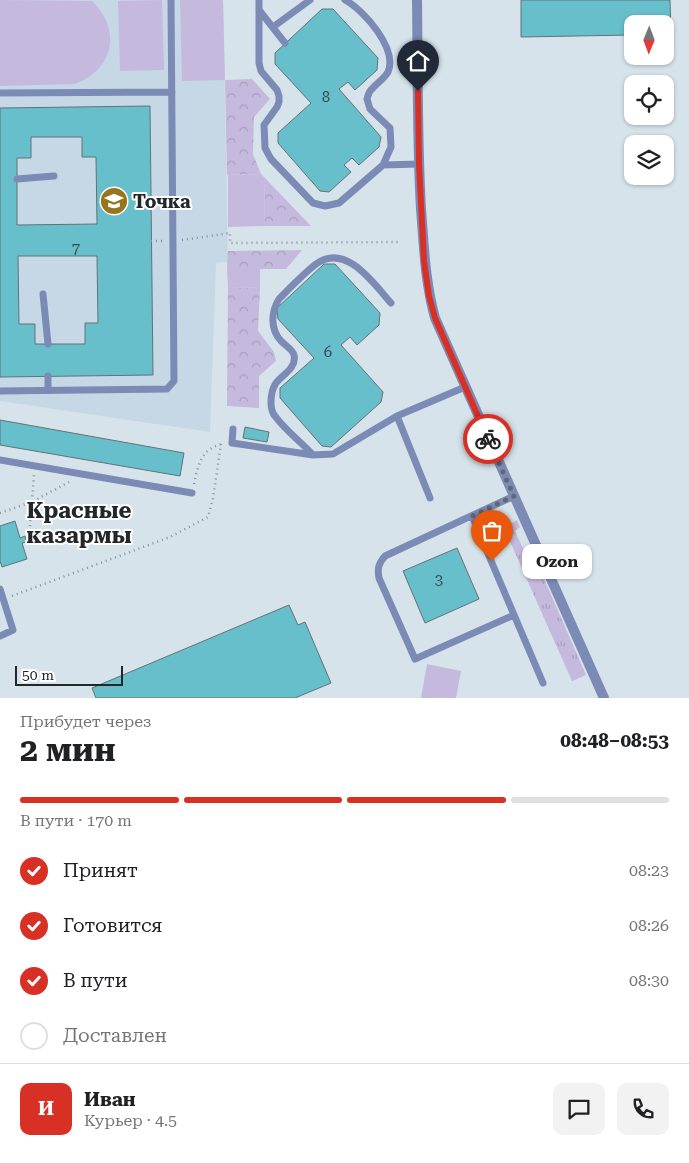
<!DOCTYPE html>
<html lang="ru">
<meta charset="utf-8">
<style>
body{margin:0;font-family:"Roboto Serif",serif;background:#f2f2f2;color:#202124;height:100vh;display:flex;flex-direction:column;font-size:19px;white-space:nowrap}
*{box-sizing:border-box;margin:0}
p{font-size:16px;color:#757577}
.icon{flex:none;width:28px;height:28px;fill:none;stroke:currentColor;stroke-width:2;stroke-linecap:round;stroke-linejoin:round}
.map{position:relative;height:698px;overflow:hidden}
.side{display:flex;flex-direction:column;background:#fff;flex:1}
.side>*{flex:none}
.needle{width:32px;rotate:181deg}
.tools{position:absolute;left:624px;top:15px;display:grid;gap:10px}
.tools a{display:grid;place-items:center;width:50px;height:50px;border-radius:10px;background:#fff;box-shadow:0 1px 4px #0004;font-size:25px}
.scale{position:absolute;left:15px;bottom:12px;width:108px;box-sizing:border-box;padding-left:5px;border:2px solid #23272a;border-top:0;font-size:14px;line-height:18px;white-space:nowrap;color:#23272a;-webkit-text-stroke:4px #fff;paint-order:stroke}
.pin{position:absolute;display:grid;place-items:center;width:42px;height:42px;color:#fff;margin:-51px -21px;border-radius:50% 50% 50% 0;rotate:-45deg;box-shadow:0 0 5px #0007}
.pin .icon{rotate:45deg}
.courier{position:absolute;display:grid;place-items:center;width:50px;height:50px;margin:-25px;border:4px solid #d93025;border-radius:50%;background:#fff;color:#222;box-shadow:0 1px 6px #0007}
.bubble{position:absolute;height:35px;border-radius:10px;background:#fff;box-shadow:0 1px 4px #0004;font-size:16px;font-weight:700;line-height:35px;text-align:center}
.headline em{font-style:normal;font-weight:700}
.headline div{display:flex;flex-direction:column-reverse}
.headline{display:flex;align-items:center;justify-content:space-between;height:85px;padding:0 20px}
h1{font-size:32px;font-weight:700;line-height:38px}
.bar{display:grid;grid-template-columns:repeat(4,1fr);gap:8px 5px;align-content:center;height:60px;padding:0 20px}
.bar i{height:6px;border-radius:4px;background:#e0e0e0}
.bar .current{background:#d93025}
.bar p{grid-column:span 4}
.line{display:flex;align-items:center;gap:12px;padding:0 20px;border-top:1px solid #e0e0e0}
.line div{flex:1}
.round{display:grid;place-items:center;flex:none;width:52px;height:52px;border-radius:10px;background:#f2f2f2}
ol{padding:0 20px;list-style:none}
li{display:flex;align-items:center;gap:15px;height:55px}
li p{margin-inline-start:auto}
li .icon{padding:5px;border-radius:50%;background:#d93025;color:#fff;stroke-width:4}
li:last-child{color:#757577}
li i{width:28px;height:28px;border:2px solid #e0e0e0;border-radius:50%}
.map>svg:first-child{display:block}
</style>
<div class="map">
<svg width="689" height="698" viewBox="0 0 689 698">
<defs>
<pattern id="grass-tufts" width="24" height="20" patternUnits="userSpaceOnUse" patternTransform="scale(1.25)"><rect width="24" height="20" fill="#c5b9dd"/><path d="M3 7l-1-3M5 7V3M7 7l1-3M15 17l-1-3M17 17v-4M19 17l1-3" fill="none" stroke="#a99fbe"/></pattern>
<pattern id="park-crowns" width="20" height="18" patternUnits="userSpaceOnUse" patternTransform="scale(1.25)"><rect width="20" height="18" fill="#c5b9dd"/><path d="M2 6a3 3 0 1 1 6 0M12 15a3 3 0 1 1 6 0" fill="none" stroke="#a99fbe"/></pattern>
</defs>
<rect width="100%" height="100%" fill="#d7e3eb"/>
<path fill="#c6d8e5" d="M0,0h223l5,262 -12,1 -6,169 -210,-31z"/>
<path fill="url(#grass-tufts)" d="M517,520l3,7 -5,4 20,44 7,-1 44,101 -14,6 -68,-153z"/>
<path fill="url(#park-crowns)" d="M252,79l18,20 -16,18 -1,37 8,20 -34,1 -2,-95z
M264,177l47,49h-46z
M302,250l-16,19h-59l1,-18z
M260,287l-2,44 16,21 2,9 -17,15v32l-32,-2 1,-118z"/>
<path fill="#c5b9dd" d="M0,0l92,1c30,29 22,68 -17,83l-75,2z
M162,0l2,70 -44,1 -2,-70z
M180,0h43l2,80 -43,1z
M261,174l3,3 1,49 -37,1v-52z
M227,269h33v18l-32,1z
M427,664l34,7 -5,27h-35z"/>
<path fill="#67bfcc" stroke="#647274" fill-rule="evenodd" d="M521,0h149l1,34h-6v-10h-33v11l-111,2z
M322,9h11l45,49 -1,12 -22,20 -7,-8 -9,7 42,48 -2,10 -20,18 -7,-7 -8,7 7,7 -22,20 -9,-1 -42,-48v-10l33,-30 -36,-39v-11z
M150,106l3,269 -153,2v-269zM31,137h51v20h14l1,67 -80,1v-67h14zM18,256h79l1,67h-13v21h-50v-20h-16z
M324,264h11l45,49 -1,12 -22,20 -7,-8 -9,8 42,47 -2,10 -50,45 -9,-1 -42,-48v-10l34,-30 -36,-39 -1,-11z
M0,420l184,33 -4,23 -180,-31z
M245,427l24,5 -2,10 -24,-4z
M15,521l5,17 5,-2 2,6 -5,1 5,16 -25,8 -2,-6v-35z
M457,548l22,51 -54,24 -22,-52z
M289,605l9,20 7,-3 26,61 -36,15h-199l-4,-10z"/>
<g fill="none" stroke-linecap="round" stroke-linejoin="round">
<path stroke="#889197" stroke-width="2.5" stroke-dasharray="1 4" stroke-linecap="butt" d="M182,240l48,-7v10l169,-1
M151,241h11
M194,484c4,-19 7,-34 27,-40
M0,513l32,-11 37,-20
M26,539l3,-1 5,-63
M12,596l158,-59 38,-20 5,-19 8,-54"/>
<path stroke="#7c8bb5" stroke-width="7" d="M259,0v63l2,8 16,19 2,6v6l-2,5 -13,18 1,23 6,11 42,44 12,3 14,-3 44,-38 36,-1
M345,0c19,10 53,49 43,72 -4,7 -11,11 -16,17 -3,2 -4,7 -5,10l3,10 20,19 1,19 -8,18
M259,10l26,33
M273,27l37,-27
M0,93l172,-1
M17,179l37,-3
M43,294l5,50
M391,303c-17,-19 -45,-61 -75,-39 -13,10 -25,23 -37,35 -8,13 -9,30 2,42 5,5 12,9 13,14 3,13 -12,20 -18,28 -4,6 -5,12 -5,19 0,4 1,11 4,14 10,14 26,26 38,39l20,-1 64,-38 68,-29
M48,376v14
M0,391l167,-2 7,-8 -3,-381
M397,416l33,82
M233,429l-1,14 81,12
M0,460l192,33
M514,496l-129,60c-6,7 -8,12 -6,22l36,81 99,-44
M472,516l71,167
M0,589l13,41 -13,6"/>
<path stroke="#7c8bb5" stroke-width="10" d="M417,0c1,70 0,139 4,209 3,37 4,73 14,109l169,380"/>
</g>
<g fill="none" stroke-linecap="round" stroke-linejoin="round">
<path stroke="#62696e" stroke-width="5" stroke-dasharray="0 9" d="M488,439l26,57 -42,20 20,45"/>
<path stroke="#d93025" stroke-width="6" d="M418,91l1,73 5,97 5,35 6,22 53,121"/>
</g>
<defs>
<symbol id="school-disc" viewBox="-11 -11 22 22"><circle r="9.5" fill="#96751d" stroke="#fff"/><path d="M0-5L7-2L0 1L-7-2ZM-4 1L0 2.5L4 1V4Q0 6-4 4Z" fill="#fff"/></symbol>
</defs>
<g fill-rule="evenodd">
<use href="#school-disc" x="98" y="185" width="32" height="32"/>
</g>
<g text-anchor="middle" dominant-baseline="central" stroke-width="4" stroke-linejoin="round" paint-order="stroke">
<g font-size="15" fill="#344d52">
<text x="326" y="97">8</text>
<text x="76" y="248">7</text>
<text x="328" y="352">6</text>
<text x="439" y="580">3</text>
</g>
<g font-size="18" font-weight="bold" fill="#23272a" stroke="#fff" text-anchor="start">
<text x="133" y="201">Точка</text>
</g>
<g font-size="22" font-weight="bold" fill="#23272a" stroke="#fff">
<text x="79" y="510">Красные<tspan x="79" dy="25">казармы</tspan></text>
</g>
</g>
</svg>
<div class="tools">
<a><svg class="needle" viewBox="-14 -14 28 28"><path d="M0-13l5 13h-10z" fill="#e53935"/><path d="M0 13l5-13h-10z" fill="#757577"/></svg></a>
<a><svg class="icon" aria-label="locate" viewBox="0 0 24 24"><circle cx="12" cy="12" r="6"/><path d="M12 2v4M12 18v4M2 12h4M18 12h4"/></svg></a>
<a><svg class="icon" aria-label="layers" viewBox="0 0 24 24"><path d="M12 4l9 5-9 5-9-5zM3 14l9 5 9-5"/></svg></a>
</div>
<div class="scale">50 m</div>
<div class="pin" style="left:492px;top:561px;background:#ea580c"><svg class="icon" aria-label="bag" viewBox="0 0 24 24"><path d="M5 8h14l-1 12H6zM9 8a3 3 0 0 1 6 0"/></svg></div>
<div class="pin" style="left:418px;top:91px;background:#1f2937"><svg class="icon" aria-label="home" viewBox="0 0 24 24"><path d="M3 11l9-7 9 7M6 9v11h12V9"/></svg></div>
<div class="courier" style="left:488px;top:439px"><svg class="icon" aria-label="bike" viewBox="0 0 24 24"><circle cx="6" cy="16" r="4"/><circle cx="18" cy="16" r="4"/><path d="M6 16l4-8h5l3 8M10 8l3 8H6M13 5h3"/></svg></div>
<div class="bubble" style="left:522px;top:544px;width:70px">Ozon</div>
</div>
<section class="side">
<div class="headline"><div><h1>2 мин</h1><p>Прибудет через</p></div><em>08:48–08:53</em></div>
<div class="bar"><i class="current"></i><i class="current"></i><i class="current"></i><i></i><p>В пути · 170 m</p></div>
<ol>
<li><svg class="icon" aria-label="check" viewBox="0 0 24 24"><path d="M5 12l5 5 9-10"/></svg>Принят<p>08:23</p></li>
<li><svg class="icon" aria-label="check" viewBox="0 0 24 24"><path d="M5 12l5 5 9-10"/></svg>Готовится<p>08:26</p></li>
<li><svg class="icon" aria-label="check" viewBox="0 0 24 24"><path d="M5 12l5 5 9-10"/></svg>В пути<p>08:30</p></li>
<li><i></i>Доставлен</li>
</ol>
<div class="line" style="height:90px"><b class="round" style="background:#d93025;color:#fff">И</b><div><b>Иван</b><p>Курьер · 4.5</p></div><a class="round"><svg class="icon" aria-label="chat" viewBox="0 0 24 24"><path d="M4 5h16v11H9l-5 4z"/></svg></a><a class="round"><svg class="icon" aria-label="phone" viewBox="0 0 24 24"><path d="M5 4h4l2 5-3 2q2 4 5 5l2-3 5 2v4C11 20 4 13 5 4z"/></svg></a></div>
</section>
